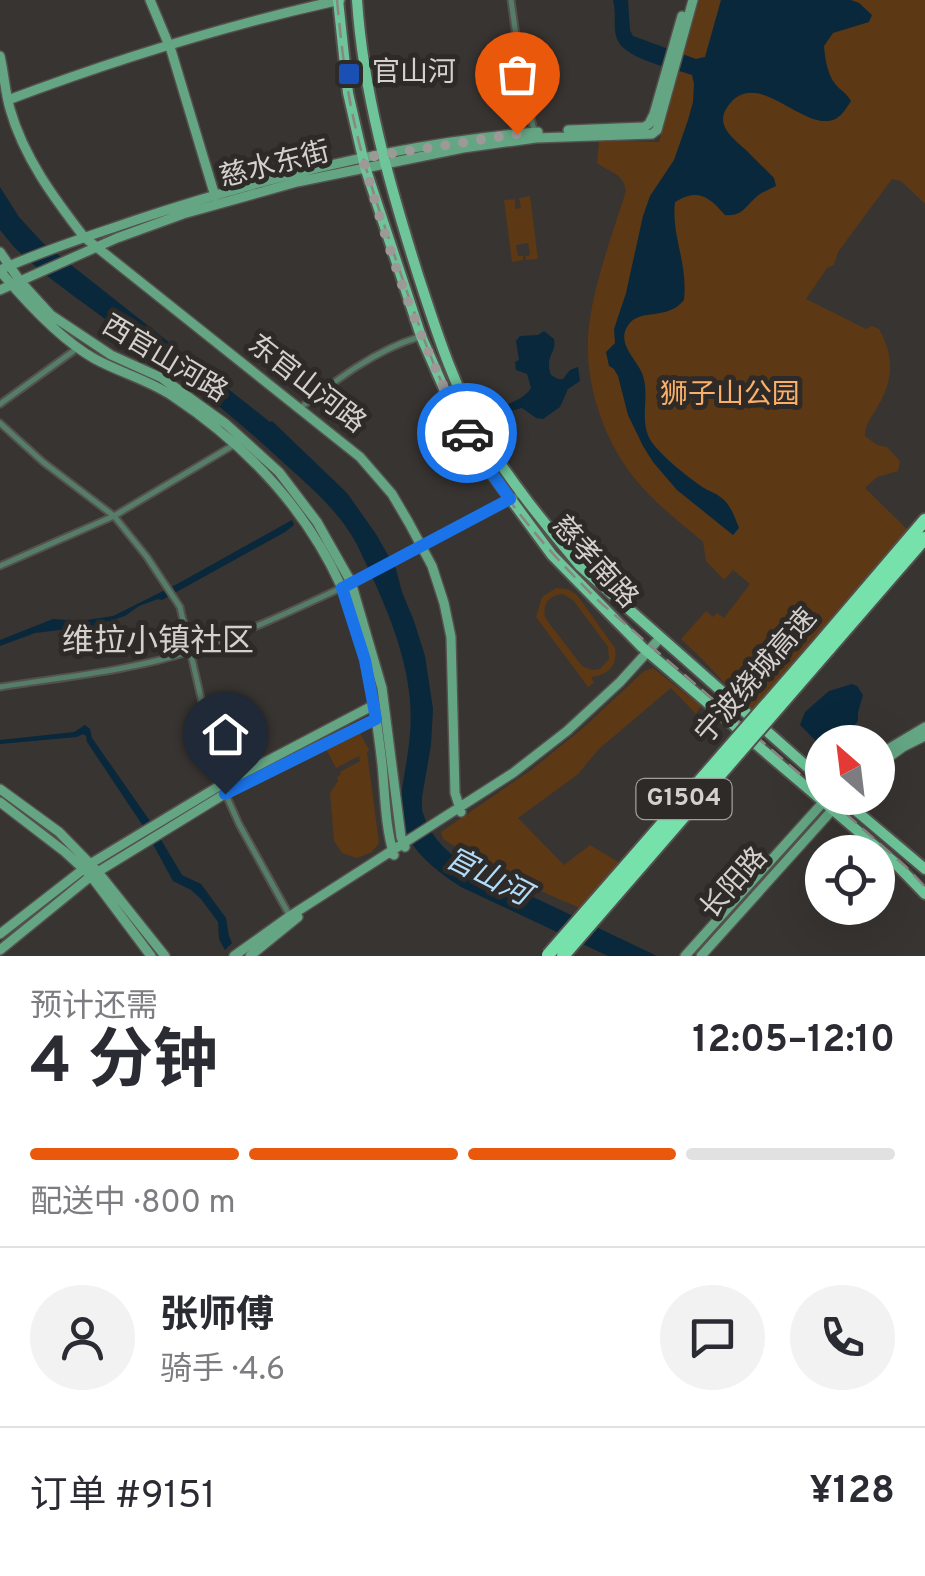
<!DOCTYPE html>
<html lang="zh">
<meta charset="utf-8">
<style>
body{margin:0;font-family:Overpass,"Noto Sans SC",sans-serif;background:#f2f2f3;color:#2b2b33;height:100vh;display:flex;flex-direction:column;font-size:38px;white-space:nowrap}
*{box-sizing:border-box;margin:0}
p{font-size:32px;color:#7c7c81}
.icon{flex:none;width:55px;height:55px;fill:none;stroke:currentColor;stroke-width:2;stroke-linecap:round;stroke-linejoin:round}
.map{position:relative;height:956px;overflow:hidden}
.details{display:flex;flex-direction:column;background:#fff;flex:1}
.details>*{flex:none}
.needle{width:65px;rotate:332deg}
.buttons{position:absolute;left:805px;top:725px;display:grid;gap:20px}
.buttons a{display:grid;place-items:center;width:90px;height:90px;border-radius:50%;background:#fff;box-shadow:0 10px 40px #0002;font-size:50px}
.pin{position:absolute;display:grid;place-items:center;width:85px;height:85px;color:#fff;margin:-102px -42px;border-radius:50% 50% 50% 0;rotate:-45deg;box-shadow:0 0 10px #0007}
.pin .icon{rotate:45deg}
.courier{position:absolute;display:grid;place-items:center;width:100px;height:100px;margin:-50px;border:8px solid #1a73e8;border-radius:50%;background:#fff;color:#222;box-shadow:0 2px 12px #0007}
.summary em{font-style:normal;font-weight:700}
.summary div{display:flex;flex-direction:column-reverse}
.summary{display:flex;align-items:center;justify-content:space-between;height:170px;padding:0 30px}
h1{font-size:65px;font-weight:700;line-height:75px}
.bar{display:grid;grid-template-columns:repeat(4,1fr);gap:15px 10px;align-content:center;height:120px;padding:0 30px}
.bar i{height:12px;border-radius:8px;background:#e1e1e2}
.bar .on{background:#ea580c}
.bar p{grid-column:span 4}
.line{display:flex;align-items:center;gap:25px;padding:0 30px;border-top:2px solid #e1e1e2}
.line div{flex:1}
.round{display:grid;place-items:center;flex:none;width:105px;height:105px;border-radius:52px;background:#f2f2f3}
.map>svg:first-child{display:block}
</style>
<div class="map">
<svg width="925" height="956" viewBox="0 0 925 956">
<rect width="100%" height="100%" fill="#383431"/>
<path fill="#5c3815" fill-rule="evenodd" d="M699,0h226v204l-24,-23 -9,-2 -54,73 -4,13 -7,3 -21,31 60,30 6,-3 7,3c15,27 15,50 -1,77 -6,11 -13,17 -13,30l12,9 10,2 13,14 -2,10 -21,6 -12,11 44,43 -158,180 -49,-52 -21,-20 25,-28 7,6 4,-4 7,5 26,-34 -17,-14 -9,10 -18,-19 -3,-19c-23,-20 -49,-39 -68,-63 -35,-44 -54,-106 -45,-161 7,-43 23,-86 36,-127 -3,-19 -16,-18 -29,-28l2,-23 60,2z
M530,196l8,63 -12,1v-4l4,-1 -2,-12 -12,2 2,11h5v4l-11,2 -8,-62 11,-1v10l6,-1 -2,-10z
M556,588l12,1 9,6 38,53c3,18 -7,27 -24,29l3,6 -6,4 -52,-70 6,-20zM562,594l11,6 35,47 1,12 -9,10 -9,1 -9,-4 -36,-47c-5,-13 2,-23 16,-25z
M653,668l48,38 -5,8 -25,-26 -72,61 -22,26 -59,43 46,47 26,-20 30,18 -36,43 -4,2c-48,-20 -93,-41 -137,-69l-2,-7 90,-62 52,-42 61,-57z
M359,731l10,19 -2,2 12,91 -7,9 -15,6 -15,-5 -8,-12 -4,-48 8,-12 -1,-4 4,-2 -1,-3 20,-11 -1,-5 -23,12 -10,-19z"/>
<path fill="#09283b" d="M613,0h15l2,30 3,6 63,23 9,-2 16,-57h130l8,3 13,12 -3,7 -36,11 -9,13c1,12 3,25 9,35 6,9 13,11 18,20 -6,9 -11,19 -23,20 -31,3 -73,-53 -100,-15 -14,19 5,32 18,44 10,10 19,19 28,28l2,8c-6,3 -11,5 -16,8 -14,10 -16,23 -35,21 -16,-19 -28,-27 -50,-13 -4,34 13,60 9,98 -17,21 -43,8 -55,24 -14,18 6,33 13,49 9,22 -4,47 9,68 9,14 39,38 53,47 7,4 14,6 20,12 8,8 11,18 15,28l-6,7 -56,-45 -24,-28 -10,-16 -15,-31 -10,-39 -4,-7 -5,-3 -3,-14 9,-9 -1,-14 12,-36 17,-77 7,-20 24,-36 14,-40 5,-18 1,-18 -2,-9c-20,-7 -64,-15 -74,-34 -6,-12 -1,-28 -5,-41z
M0,187l19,30 23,25 228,180 2,-1 75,72 29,41 20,35 6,23 12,29 11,35 8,53 -2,36 -9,52v13c8,28 26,44 50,58l185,88h-49l-147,-69c-99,-63 -44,-97 -51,-186 -4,-52 -28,-104 -50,-150 -16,-35 -46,-61 -74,-86 -55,-52 -116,-98 -177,-143 -32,-24 -66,-47 -95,-75l-14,-17z
M544,331l10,8c3,14 -10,17 -3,36l7,4h5l7,-9 8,-3 2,14 -12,8 -8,18 -17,12 -7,-1 -14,-10 -8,2 -12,7 -4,-6c11,-10 25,-10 33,-23l-4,-14 -11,-4 -1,-8 4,-2 -3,-19 4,-5 18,-1z
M292,520l2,5 -9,7 -123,68 -4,-1 -19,7 -14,10 -32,10 -58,7 -35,13v-6l53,-21 27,2 33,-5 66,-33z
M852,684l5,2 6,9 -5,17v9l-18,21h-18v5l-22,-22 5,-13 24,-21z
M85,725l5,4 2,9 58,83 32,54 19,9 25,34 3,18 3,7 -7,7 -6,-11 -1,-17 -17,-23 -10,-9 -18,-9 -30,-55 -56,-84 -1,-6 -3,-2 -6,3 -77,7v-4l74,-8z"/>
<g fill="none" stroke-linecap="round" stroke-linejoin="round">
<defs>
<path id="street" d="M511,0l11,79 13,56
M0,404l79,-57
M300,408c35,-27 75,-58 119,-71
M0,423l43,39 71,54 33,41 33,50 41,178
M0,566l114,-50 123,-73
M350,583l172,-90
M0,687c63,-10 130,-16 191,-36 51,-17 101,-40 150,-63
M226,795l13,29 52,94"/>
<path id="secondary" d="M150,0l21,50 44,146
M0,56c4,17 5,36 10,53 14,49 44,89 74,128l276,220 32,37 17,29 23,43 12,37 7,34 4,156 6,19
M8,100c109,-41 219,-75 332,-100
M568,130l76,-3 5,-3 5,-10 28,-98
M0,252l20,29 31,34 60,40 51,23 64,46 53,48 38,50 34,60 31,106 19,149 4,10
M0,270c44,-20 90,-34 136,-50 130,-43 265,-77 402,-88
M0,271c25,30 61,69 95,88 24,13 53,21 76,36 74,49 133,110 170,191 25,56 34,118 41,178 3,29 3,63 12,91
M0,290l117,-52 66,-24 114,-32 166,-34 73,-10 116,-4 5,-4 36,-130
M878,755l47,-28
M878,765l25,-18 22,-11
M0,789l59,43 39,40 67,84
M0,802l65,50 26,24 60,80
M0,934l90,-70 131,-79 153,-80
M0,950l91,-74 132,-81 153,-76
M234,956l56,-40 223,-143 54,-42 53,-49 40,-44
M250,956l48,-39
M685,956l142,-158
M701,956l142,-158"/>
<path id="primary" d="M338,0l10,93 17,74 56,169 28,64 33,60 70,95 90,92 251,214 32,33
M357,0c6,93 33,186 61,275 18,55 36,113 66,163 27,45 62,87 96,128l242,214
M841,798l84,71"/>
<path id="highway" d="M820,643l105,-123
M828,650l97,-112"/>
</defs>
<use href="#street" stroke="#54504d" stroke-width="9"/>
<use href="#secondary" stroke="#54504d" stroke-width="12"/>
<use href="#primary" stroke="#54504d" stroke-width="14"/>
<use href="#highway" stroke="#54504d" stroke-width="16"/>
<use href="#street" stroke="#557d68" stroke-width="5"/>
<use href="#secondary" stroke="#64a684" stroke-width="9"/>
<use href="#primary" stroke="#6ec599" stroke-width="10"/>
<use href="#highway" stroke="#77e1ac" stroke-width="12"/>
<path stroke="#8a8684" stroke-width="2.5" stroke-dasharray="15 8" stroke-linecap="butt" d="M337,0c4,41 8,81 17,121 10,47 27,94 42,139 17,49 33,97 55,143 35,76 91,144 151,201l220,189
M828,798l78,69 19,20"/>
<defs>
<path id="highway-bridge" d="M548,955l272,-312
M563,956l265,-306"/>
</defs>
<use href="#highway-bridge" stroke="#54504d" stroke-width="16" stroke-linecap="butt"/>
<use href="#highway-bridge" stroke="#77e1ac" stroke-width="12"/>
</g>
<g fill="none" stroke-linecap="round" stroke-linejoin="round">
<path stroke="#9d9997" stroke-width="10" stroke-dasharray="0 18" d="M467,433c-46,-86 -79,-181 -104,-275l154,-24"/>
<path stroke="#1a73e8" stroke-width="12" d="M225,794l151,-75 -11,-59 -23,-72 168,-89 -28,-39 -15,-27"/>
</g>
<rect fill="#1a4fb4" stroke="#2e2a27" stroke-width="4" x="337" y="62" width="24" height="24" rx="5"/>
<g text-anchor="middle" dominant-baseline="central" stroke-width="10" stroke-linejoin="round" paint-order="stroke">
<rect fill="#2e2a27" stroke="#a29e9c" stroke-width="2.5" x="636.5" y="779" width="95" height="40" rx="8"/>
<g font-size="25" font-weight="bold" fill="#d3d0ce">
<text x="684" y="799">G1504</text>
</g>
<g font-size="28" fill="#d3d0ce" stroke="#2e2a27" text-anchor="start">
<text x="372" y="74">官山河</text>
</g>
<g font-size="28" fill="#d3d0ce" stroke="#2e2a27">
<text transform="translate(275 166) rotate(-14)">慈水东街</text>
<text transform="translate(164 360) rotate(31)">西官山河路</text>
<text transform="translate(306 385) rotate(38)">东官山河路</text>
<text transform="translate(594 563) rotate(48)">慈孝南路</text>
<text transform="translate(757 677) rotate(-49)">宁波绕城高速</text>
<text transform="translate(735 884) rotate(-48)">长阳路</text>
</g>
<g font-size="28" fill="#fbaf69" stroke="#2e2a27">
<text x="730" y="396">狮子山公园</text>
</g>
<g font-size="30" font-style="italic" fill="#b0dcfa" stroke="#2e2a27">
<text transform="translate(487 878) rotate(27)">官山河</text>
</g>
<g font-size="32" fill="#d3d0ce" stroke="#2e2a27">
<text x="158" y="643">维拉小镇社区</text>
</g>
</g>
</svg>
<div class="buttons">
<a><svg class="needle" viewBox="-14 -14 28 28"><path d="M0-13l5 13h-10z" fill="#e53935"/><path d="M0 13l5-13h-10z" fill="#7c7c81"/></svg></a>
<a><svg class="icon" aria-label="locate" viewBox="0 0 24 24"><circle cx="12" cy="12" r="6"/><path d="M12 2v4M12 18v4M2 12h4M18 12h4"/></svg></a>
</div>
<div class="pin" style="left:517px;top:134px;background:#ea580c"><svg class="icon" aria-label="bag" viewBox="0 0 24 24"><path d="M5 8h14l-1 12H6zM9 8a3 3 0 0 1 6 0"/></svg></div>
<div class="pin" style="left:225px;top:794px;background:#1f2937"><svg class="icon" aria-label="home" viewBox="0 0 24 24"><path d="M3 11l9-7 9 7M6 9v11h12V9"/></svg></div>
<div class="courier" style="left:467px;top:433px"><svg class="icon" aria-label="car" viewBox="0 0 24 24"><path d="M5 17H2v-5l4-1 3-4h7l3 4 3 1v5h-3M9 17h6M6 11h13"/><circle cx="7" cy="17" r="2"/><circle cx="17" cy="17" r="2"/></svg></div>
</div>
<section class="details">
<div class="summary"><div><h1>4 分钟</h1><p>预计还需</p></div><em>12:05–12:10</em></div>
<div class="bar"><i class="on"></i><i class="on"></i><i class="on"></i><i></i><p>配送中 · 800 m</p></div>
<div class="line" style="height:180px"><a class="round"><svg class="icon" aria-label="person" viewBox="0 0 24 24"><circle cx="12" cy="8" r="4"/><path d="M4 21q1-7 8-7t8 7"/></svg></a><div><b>张师傅</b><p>骑手 · 4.6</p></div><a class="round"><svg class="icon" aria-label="chat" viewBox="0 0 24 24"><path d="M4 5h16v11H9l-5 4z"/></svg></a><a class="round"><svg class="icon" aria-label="phone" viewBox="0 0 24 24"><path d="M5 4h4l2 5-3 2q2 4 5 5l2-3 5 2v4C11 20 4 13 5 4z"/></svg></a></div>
<div class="line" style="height:130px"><div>订单 #9151</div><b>¥128</b></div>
</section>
